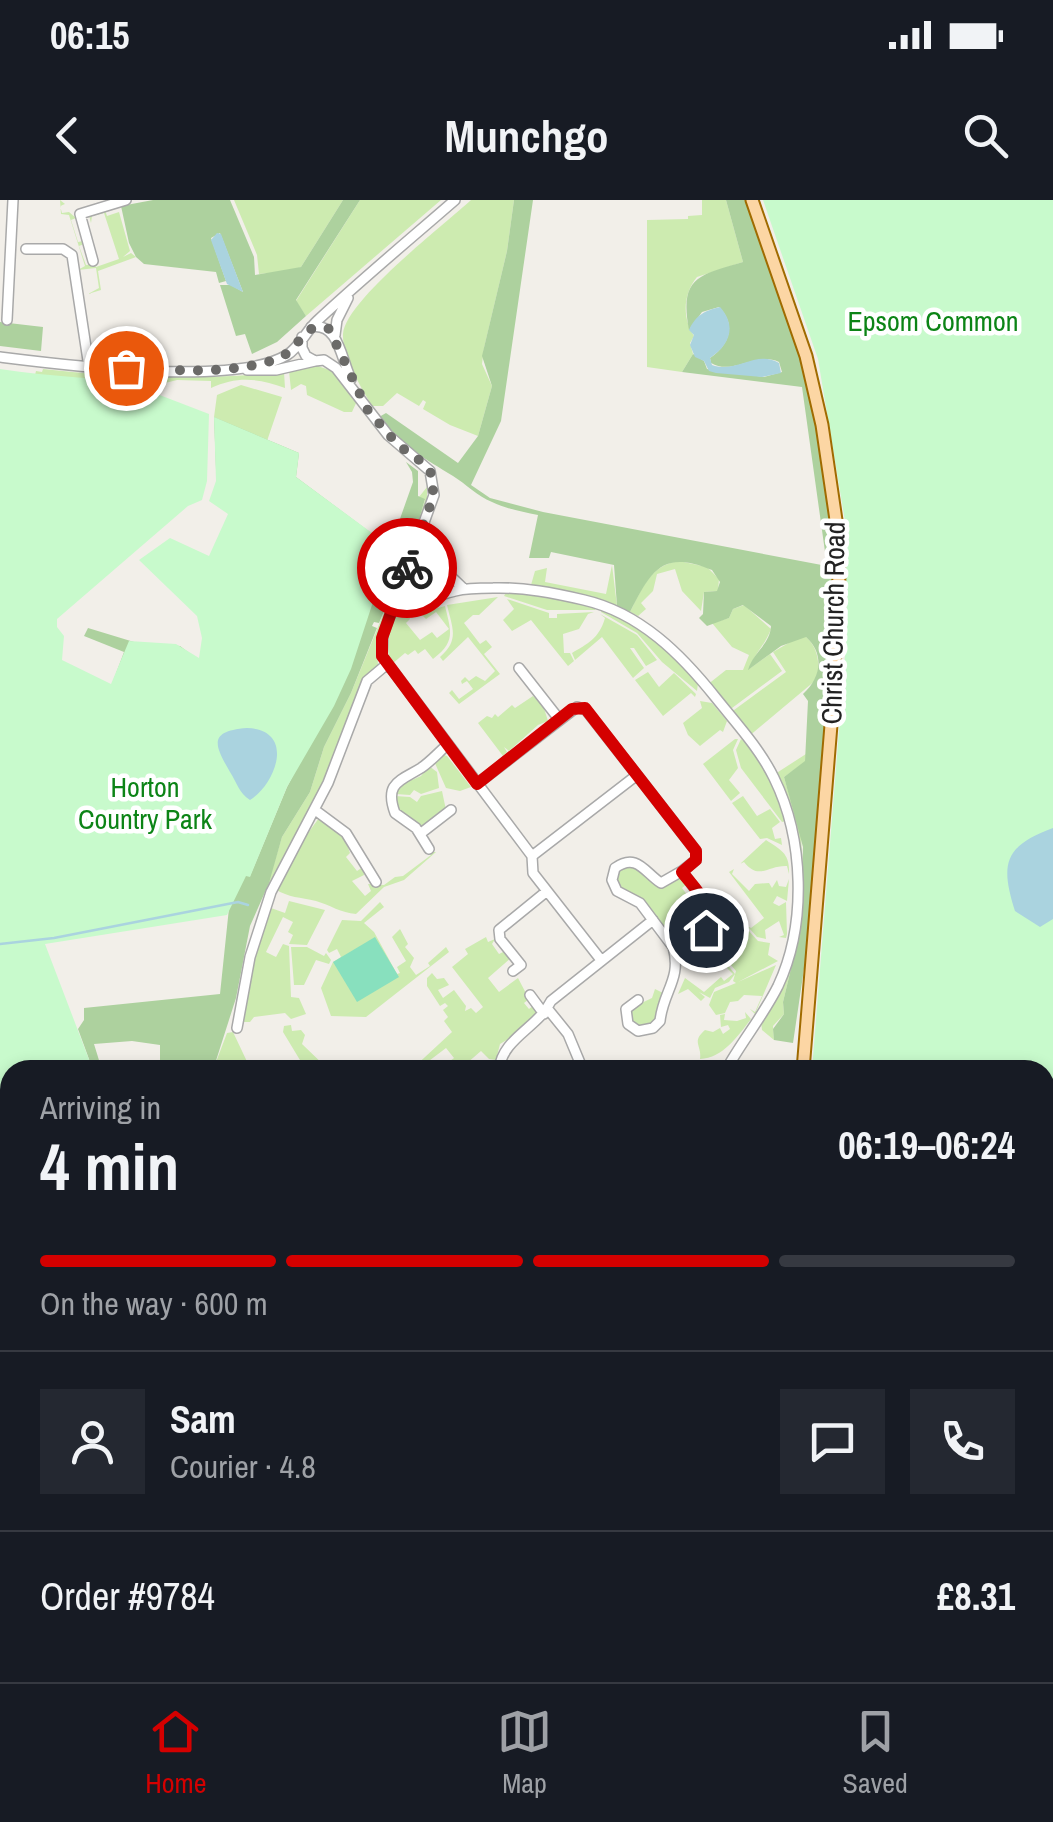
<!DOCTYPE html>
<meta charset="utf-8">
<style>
body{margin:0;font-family:"Archivo Narrow",sans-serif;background:#242831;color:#f1f3f6;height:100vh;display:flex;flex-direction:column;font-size:38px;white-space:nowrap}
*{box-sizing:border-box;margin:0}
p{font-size:32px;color:#9ea1a6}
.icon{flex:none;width:55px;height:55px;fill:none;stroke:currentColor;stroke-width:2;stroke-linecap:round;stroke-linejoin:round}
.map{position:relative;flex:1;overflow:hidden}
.panel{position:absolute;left:0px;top:860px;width:1055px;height:622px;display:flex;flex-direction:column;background:#171b24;border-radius:30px 30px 0 0;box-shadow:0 5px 15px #0003}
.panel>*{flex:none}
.pin{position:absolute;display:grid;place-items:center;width:85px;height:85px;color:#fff;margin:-42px;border:5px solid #fff;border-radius:50%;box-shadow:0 2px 10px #0007}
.courier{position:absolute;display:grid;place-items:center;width:100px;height:100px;margin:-50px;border:8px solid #d40000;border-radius:50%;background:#fff;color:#222;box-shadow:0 2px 12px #0007}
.head em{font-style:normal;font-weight:700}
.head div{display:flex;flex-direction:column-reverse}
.head{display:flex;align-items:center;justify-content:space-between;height:170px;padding:0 40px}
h1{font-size:65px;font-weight:700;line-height:75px}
.bar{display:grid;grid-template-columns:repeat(4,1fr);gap:15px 10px;align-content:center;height:120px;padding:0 40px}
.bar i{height:12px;border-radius:8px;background:#363941}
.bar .current{background:#d40000}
.bar p{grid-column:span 4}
.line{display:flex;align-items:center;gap:25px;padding:0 40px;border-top:2px solid #363941}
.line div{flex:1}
.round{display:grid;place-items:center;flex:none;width:105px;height:105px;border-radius:0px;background:#242831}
.status{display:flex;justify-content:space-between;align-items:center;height:70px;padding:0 50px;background:#171b24;direction:ltr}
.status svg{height:28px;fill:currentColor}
header{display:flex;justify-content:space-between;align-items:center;height:130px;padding:0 40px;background:#171b24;font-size:45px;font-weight:700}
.menu{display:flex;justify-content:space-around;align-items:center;height:140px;border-top:2px solid #363941;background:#171b24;font-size:28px;color:#9ea1a6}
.menu a{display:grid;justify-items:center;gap:5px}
.menu .current{color:#d40000}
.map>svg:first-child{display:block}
</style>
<div class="status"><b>06:15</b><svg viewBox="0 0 49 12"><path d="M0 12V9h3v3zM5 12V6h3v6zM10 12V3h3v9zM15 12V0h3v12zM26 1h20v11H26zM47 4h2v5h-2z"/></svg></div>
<header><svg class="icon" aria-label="back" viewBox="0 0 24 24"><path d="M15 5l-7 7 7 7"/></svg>Munchgo<svg class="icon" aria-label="search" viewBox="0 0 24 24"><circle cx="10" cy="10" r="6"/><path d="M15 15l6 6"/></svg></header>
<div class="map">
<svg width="1053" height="1482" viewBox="0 0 1053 1482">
<rect width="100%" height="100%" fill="#f2efe9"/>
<path fill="#cdebb0" d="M60,0l5,4 -5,2 2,7 7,-1 7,6 -5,2 7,22 5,-1 1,3 -5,2 7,19 9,-1 1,3 23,-8 -15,-46 -12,3 -1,7 -2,-8 16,-5 2,6 12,-4 11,39 -7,6 8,-4 5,4 -38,14 3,19 -13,4 11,-6 -3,-20 -18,2 7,-4 -16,-51 -8,-1z
M234,0h109l-42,67 -9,4 -33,3 -2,-19z
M360,0h81l-135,116 -10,-15z
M471,0h43l-7,51 -23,97 -2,16 10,22 -14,50 -28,-11 -27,-16 3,-7 -3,-2 -4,6 -22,-13 -14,13h-11c-11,-19 -30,-49 -29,-72 2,-33 101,-109 128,-134z
M702,0h24l17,62 -46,15c-14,17 -15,41 -3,59l-4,7 3,11 -11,18 -35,-5v-147l41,-1v-3l14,-1z
M315,165l20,7 22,29 -5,11h-8l-37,-17 -1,-9 -5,-2 -10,6 -2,-19z
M43,169c80,9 162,11 241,3l1,16c-27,-10 -48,-12 -74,0v-7l-34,-1 -20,5 -122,-10 1,-4 6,1z
M241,185l41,12 -15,44 -53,-24 3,-22z
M427,287v19l-50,133 1,27 -19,22 -33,94 -60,108 16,-53 28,-45 14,-45 27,-54 54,-132 20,-61 -6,-3z
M425,337l33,49 -44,12 -8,-1 -2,-5z
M679,361l28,6 12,12 -1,12 -14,1 -3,19 -19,-20 -7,-22 -18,5 -4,17 -12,12 5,6 -8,7 -8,-4c12,-23 20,-47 49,-51z
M612,365l5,41 -86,-21 4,-14 12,-3 -2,14 61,12z
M507,391h16l73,15 -1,4h-48l-43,-14z
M498,397l-19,18h-6l-9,8 16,21 6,-4 6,7 -8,7 16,20 -41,30 -10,-11 3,-3 7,9 14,-10 -6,-8 -5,3 -1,-3 4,-4 4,4 7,-5 9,5 10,-10 -27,-34 -25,24 -3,-4c20,-17 12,-30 7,-52z
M507,399l42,14v5h8v-4l37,-2 -6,2 -9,15 -16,5 1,19h6l4,8 -6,5 -37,-46 -19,11 -9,-11 11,-11z
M401,403l5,3 4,13 -4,4 14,17 12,-8 5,6 12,-9 -13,-17 -10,7 -6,-6 25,-7c6,25 11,36 -12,53l-8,-10 -7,5 -3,-4 -7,5 -3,-2 -13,11c-10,-21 1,-41 9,-61z
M744,405l27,24c-6,16 -16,24 -22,40l21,-15 12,17 -54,40 -21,-26 19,-15h17l6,-15 -17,-8 -20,-24 17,-5 4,-9z
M602,409l62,34 34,40 -1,8 -35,-29 -25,-29 -36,-21z
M600,414l37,21 20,25 -11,6 -12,-18h-4l14,20 -11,10 -31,-41 -27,23 -3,-7c15,-9 27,-14 33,-35z
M799,437h7c12,10 15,29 10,43l-68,57 -18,-24 56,-41 -13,-20z
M648,472l11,15 15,-14 22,21 -1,3 -4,-4 -28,23 -28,-36z
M533,496l10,9 5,16 -10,4 -29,26 -5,-4 3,5 -4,4 -25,-33 9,-7 5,2 3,-4 3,3 14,-12 3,3z
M700,501l12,2 15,18 -4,11 -3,-2 -20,16 -12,-11 -5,-12 19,-15z
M735,539h3l-5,11 5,18 -9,12 11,13 -9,8 -28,-37z
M741,539c24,16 38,55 45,82l-4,1 -41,-54 -5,-18z
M441,554l6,2 24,31 -11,4 -14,-3 -12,-27z
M806,554l-1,8 -21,15 17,59 2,34 -8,82 -12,50 1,12 -11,12 1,14 -12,-10 -1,-8 27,-50 6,-26 4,-100 -23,-72z
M429,566l8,6 2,16 -18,6 -7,-4 -4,5 -15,-1 2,-8 9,-7 6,1 9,-4z
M442,591l4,19 -24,16 -25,-15 -2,-15 15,1 7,5 4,-6z
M743,596l14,20 13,-7 10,13 -8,6 3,11 6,-1 1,7 -15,-7 -7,1 -28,-36z
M319,618l24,16 7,19 -4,4 11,14 6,-4 1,8 -12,6 13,15 6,-5 -3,-7 16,1 11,-8 8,-1 28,-21 -2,-3h7l-32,28 -20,7 -28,27c-15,-1 -26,-9 -40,-13 -16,-4 -27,-3 -41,-12l25,-45z
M766,640c15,10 24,13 23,34l-2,-8c-19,-1 -28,15 -43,-4l-4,2z
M623,665l16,2 25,19 13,-8 7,2 3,4 -5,4 6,8 6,-3 12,22 -3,15 -27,10 -35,-42 -24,-11 -1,-15z
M734,669l-2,5 17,17 6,-7 14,-1 3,5 5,-8 2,6 7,1 3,-8 -2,22 -10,-5 -4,7 6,3 7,-4 1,32 -1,4 -7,-1 5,-2 -5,-14 -14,9 1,9 -9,-2 -8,-9 -14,8 13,-6 10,11 12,2 -2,12 10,6 -40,21 38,-17 -21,49 -5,-5 5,3 7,-16 -18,-1 -6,6 -8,1 -5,11 -9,2 -7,-10 5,-13 22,-9 -3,-2 3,-10 -11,-13 5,-7 -3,-7 7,-6 -6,-1 14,-10 2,3 5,-3 2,1 13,-10 -35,-46z
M289,701l36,9 -18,35 -18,-1 4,-9 -5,-3 5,-10 -10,-5 -17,35 10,5 7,-13 6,2 2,51 8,1 7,16 -15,5 -6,-6 -31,4 -4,5h-6c-5,-35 13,-81 27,-114l14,5z
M380,702l4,5 -20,16 10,9 23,42 3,-1 -3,-6 9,-6 -14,-24 8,-8 8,15 -3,3 9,11 -4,9 6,8 14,-9 -2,-3 18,-16 3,5 -83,65 -35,-1 -10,-28 12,-26 8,-5 -4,-8 -8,4 -2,-3 15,-30 19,1z
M705,736l10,14 5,1 5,-7 3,8 -7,5 14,17 -6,8 -14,6 -5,10 -11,-6 6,5 -4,4 -13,-12 -10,5 7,-16 19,14 17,-15 3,4 9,-7 -9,-9 -3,2 -14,-24 -8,6 -3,-2 -4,7 -4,-3 -1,-6z
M486,737l2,5 7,-3 -3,5 7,10 6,-3 6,7 -23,20 11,14 19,-14 11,21 -5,4 5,6 5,-4 5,6 -21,22 -18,11 -4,16 -7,-1 -8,-8 -22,19h-21l16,-12 -8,-10 -29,22h-6l41,-38 -8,-11 4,-4 -5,-7 5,-4 -3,-3 -5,3 -13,-20v-8l5,-5 5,6 7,-1 5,7 -11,5 5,8 11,-8 12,16 -1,5 6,-3 5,5 7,-6 -31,-40 16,-13 -3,-5z
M291,747h16l17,9 2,-3 5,7 -2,4 -13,-4 -12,25h-10z
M655,789l8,4 -6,27 -16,8 -13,-9 3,-11 21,-10z
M745,812l6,7c-13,17 -28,39 -51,40 2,-14 -9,-17 5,-29l8,2 7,-4 3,6 7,-5 -2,-4 -7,2 -1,-12 5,-1 -1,6 13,1 9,-3z
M291,825l1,6 9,-1 4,5 -3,9 27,26h-23l-23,-38 1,-6z
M233,832l18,38h-38l14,-37z"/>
<path fill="#add19e" d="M153,0h77l24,57 1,18 46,-8 42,-67h17l-64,100 10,16 -29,26 -25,12 -7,-20 -9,2 -16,-51h11l12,7 -23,-59 -9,5 15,43 -7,2 -3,-11 -72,-8 -8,-7 -7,-14 -8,-37z
M514,0h19l-32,221 -30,64 19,13 53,14 284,54 -25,-179 -120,-15 11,-18 11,7 3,8 57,8 18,-5 -3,-10c-24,-11 -46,14 -68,1l-1,-5c19,-13 27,-33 9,-51l-17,5 -13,18c-10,-53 10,-55 54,-68l-17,-62h24l56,167 23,119 6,95 -22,327 -20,135 -19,-3 -1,-11 11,-15 -1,-12 12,-50 6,-48 2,-57 -19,-70 21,-16 3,-60 -5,-7c18,-16 22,-40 3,-57l-25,9 -33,24c5,-18 22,-25 23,-44l-28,-21 -10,4 -4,9 -22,8 -8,-8 4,-4 1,-22 13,-1 3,-9 -8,-12c-50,-21 -61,1 -82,42l-13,-6 -3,-41 -63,-13 -2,6h-20l9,-43c-16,-3 -31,-6 -46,-13 -15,-6 -26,-18 -39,-26 -26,-16 -56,-33 -74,-59l7,-4 72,50 20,-27 14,-50 -10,-30 25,-105z
M0,122l43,5 -2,24 -41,-5z
M214,217l85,36 -3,24 94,70 23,-65 -1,-10 -6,-10 12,9v25l7,3 -14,48 -32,76 -5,-1 -2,4 5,2 -26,65 -27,54 -14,45 -28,45 -13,46 -19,43 -14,72 -23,72h-53v-25l-28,-4 -38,3 8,26h-9l-15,-41 6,-9v-12l136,-14 9,-86 -14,-77 35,45 37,-89 22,-42 -197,-61 12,-32 -40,-16 4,-8 46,14 46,4 24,18 53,-49 -41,-146z"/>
<path fill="#c8facc" d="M763,0h290v935l-8,-3v-62h-233l35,-440 -2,-109 -27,-162z
M0,169c52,8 104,9 157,16v9l52,20 -2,67 -5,19 -14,6 -131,113v8l7,9 -2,24 49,24 18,-43 47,3 23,14 3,-20 -5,-22 -58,-56 31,-22 39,18 19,-42 -19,-13 7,-20 -2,-64 85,36 -3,24 95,70 -40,122 -17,37 -47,81 -37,90 -4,-1 -19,39 -182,29 48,126h-83v252l-10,-3z"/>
<path fill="#88e0be" d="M375,737l24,40 -42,25 -24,-40z"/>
<path fill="#aad3df" d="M217,33l4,1 22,58 -16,-8 -16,-44z
M720,107c17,19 10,38 -10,51l2,7c24,9 44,-16 67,-2l2,10 -19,4 -46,-4 -7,-2 -5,-10 -9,-4 -5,-12 4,-10 -5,-5c7,-15 15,-19 31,-23z
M247,528c50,2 28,57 3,72 -11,-7 -13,-17 -20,-28 -15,-26 -23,-41 17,-44z
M1053,628v91l-13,8 -25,-16c-15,-47 -11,-65 38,-83z"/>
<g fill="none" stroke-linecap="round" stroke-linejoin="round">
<path stroke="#aad3df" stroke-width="2.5" d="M0,744l54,-6 184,-36 10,3
M1045,1390h8
M70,1482l17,-10"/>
<defs>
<path id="minor" d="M26,49h37l9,6 17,112
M93,61l-13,-47 46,-14
M7,120l6,-120
M311,127c28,-5 30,32 40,52
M335,135l2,-15 11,-22
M302,137v11l4,8 9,5 9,-1 12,8 52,67 42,36 4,24 -51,140 -1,21 150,200
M0,157c64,8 234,30 287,-2 13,-8 19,-24 30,-34 45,-42 92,-81 138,-121
M247,170h29l39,-9
M429,336l10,29 25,24
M397,397c21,9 37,-1 58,-6 12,-3 26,-3 38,-3 31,-1 61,5 91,12 56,13 97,54 132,98 20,25 44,51 58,80 30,61 33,146 4,208 -15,30 -36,55 -52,84
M519,468l40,51
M637,575l59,76v9l-14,11 24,33 4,14 -7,16 -30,13c9,32 -10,44 -13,74l-7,7 -15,3 -10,-7 -2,-15 12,-9
M477,584l100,-77 9,3 51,65 -105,81
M315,610l31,23 30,49
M420,634l31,-24
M429,649l-13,-21 -21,-15c-11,-30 5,-32 26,-45 9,-6 17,-15 26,-23
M532,656l1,17 68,87
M673,747l-33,-44 -23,-12 -5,-11 3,-12c22,-16 30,5 46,15l21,-12
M513,771l8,-6 -21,-26 -1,-9 48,-39
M530,795l14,19
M547,808l21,26 15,36
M237,828l13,-71 21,-65 57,-109 39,-102 19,-16
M499,870c3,-32 39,-42 52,-69l102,-81
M588,870l20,-3 12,3"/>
<path id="major" d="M752,0l54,156 16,69 14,95 3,56 -8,149 -28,345
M898,1482l1,-10"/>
</defs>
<use href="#minor" stroke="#a9a9a9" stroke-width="12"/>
<use href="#major" stroke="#a06b00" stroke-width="15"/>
<use href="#minor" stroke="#fff" stroke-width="9"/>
<use href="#major" stroke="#fcd6a4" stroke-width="11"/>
</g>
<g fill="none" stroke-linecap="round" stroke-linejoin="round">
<path stroke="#6b6a68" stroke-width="10" stroke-dasharray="0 18" d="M126,168c50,2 100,7 148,-8 27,-8 29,-42 55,-31l38,80 31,36 28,20 7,12v21l-26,70"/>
<path stroke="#d40000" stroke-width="12" d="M407,368l-25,70v18l95,128 95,-75 13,-1 111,143v9l-14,12c13,17 35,36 24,58"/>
</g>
<g text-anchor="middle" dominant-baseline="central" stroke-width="9" stroke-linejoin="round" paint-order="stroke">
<g font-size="28" fill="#0c8416" stroke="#fff">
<text x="933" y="121">Epsom Common</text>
<text x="145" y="587">Horton<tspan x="145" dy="32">Country Park</tspan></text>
</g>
<g font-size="28" fill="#222" stroke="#fff">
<text transform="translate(833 423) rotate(-89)">Christ Church Road</text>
</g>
</g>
</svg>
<div class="pin" style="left:126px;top:168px;background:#ea580c"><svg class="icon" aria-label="bag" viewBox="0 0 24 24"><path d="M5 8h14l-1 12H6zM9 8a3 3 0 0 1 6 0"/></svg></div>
<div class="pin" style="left:706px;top:730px;background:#1f2937"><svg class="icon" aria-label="home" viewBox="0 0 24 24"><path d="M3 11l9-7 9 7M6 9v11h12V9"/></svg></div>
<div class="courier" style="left:407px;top:368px"><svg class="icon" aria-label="bike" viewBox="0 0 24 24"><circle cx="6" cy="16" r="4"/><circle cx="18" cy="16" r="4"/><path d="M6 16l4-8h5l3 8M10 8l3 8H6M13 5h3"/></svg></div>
<section class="panel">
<div class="head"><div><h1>4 min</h1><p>Arriving in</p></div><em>06:19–06:24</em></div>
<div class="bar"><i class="current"></i><i class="current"></i><i class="current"></i><i></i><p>On the way · 600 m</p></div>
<div class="line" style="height:180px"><a class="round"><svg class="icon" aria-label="person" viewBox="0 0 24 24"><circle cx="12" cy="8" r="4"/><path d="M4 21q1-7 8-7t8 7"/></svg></a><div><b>Sam</b><p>Courier · 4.8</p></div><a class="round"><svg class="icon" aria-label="chat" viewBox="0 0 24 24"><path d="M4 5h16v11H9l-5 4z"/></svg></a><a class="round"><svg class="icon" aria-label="phone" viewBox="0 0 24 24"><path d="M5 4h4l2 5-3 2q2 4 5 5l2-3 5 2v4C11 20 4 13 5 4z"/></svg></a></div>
<div class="line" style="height:130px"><div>Order #9784</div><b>£8.31</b></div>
</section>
</div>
<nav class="menu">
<a class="current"><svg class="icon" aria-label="home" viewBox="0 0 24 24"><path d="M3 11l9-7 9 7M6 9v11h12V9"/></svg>Home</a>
<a><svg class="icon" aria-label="map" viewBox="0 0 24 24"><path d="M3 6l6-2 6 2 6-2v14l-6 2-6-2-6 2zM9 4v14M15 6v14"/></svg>Map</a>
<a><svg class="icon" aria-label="saved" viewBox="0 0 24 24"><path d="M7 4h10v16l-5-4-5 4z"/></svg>Saved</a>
</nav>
